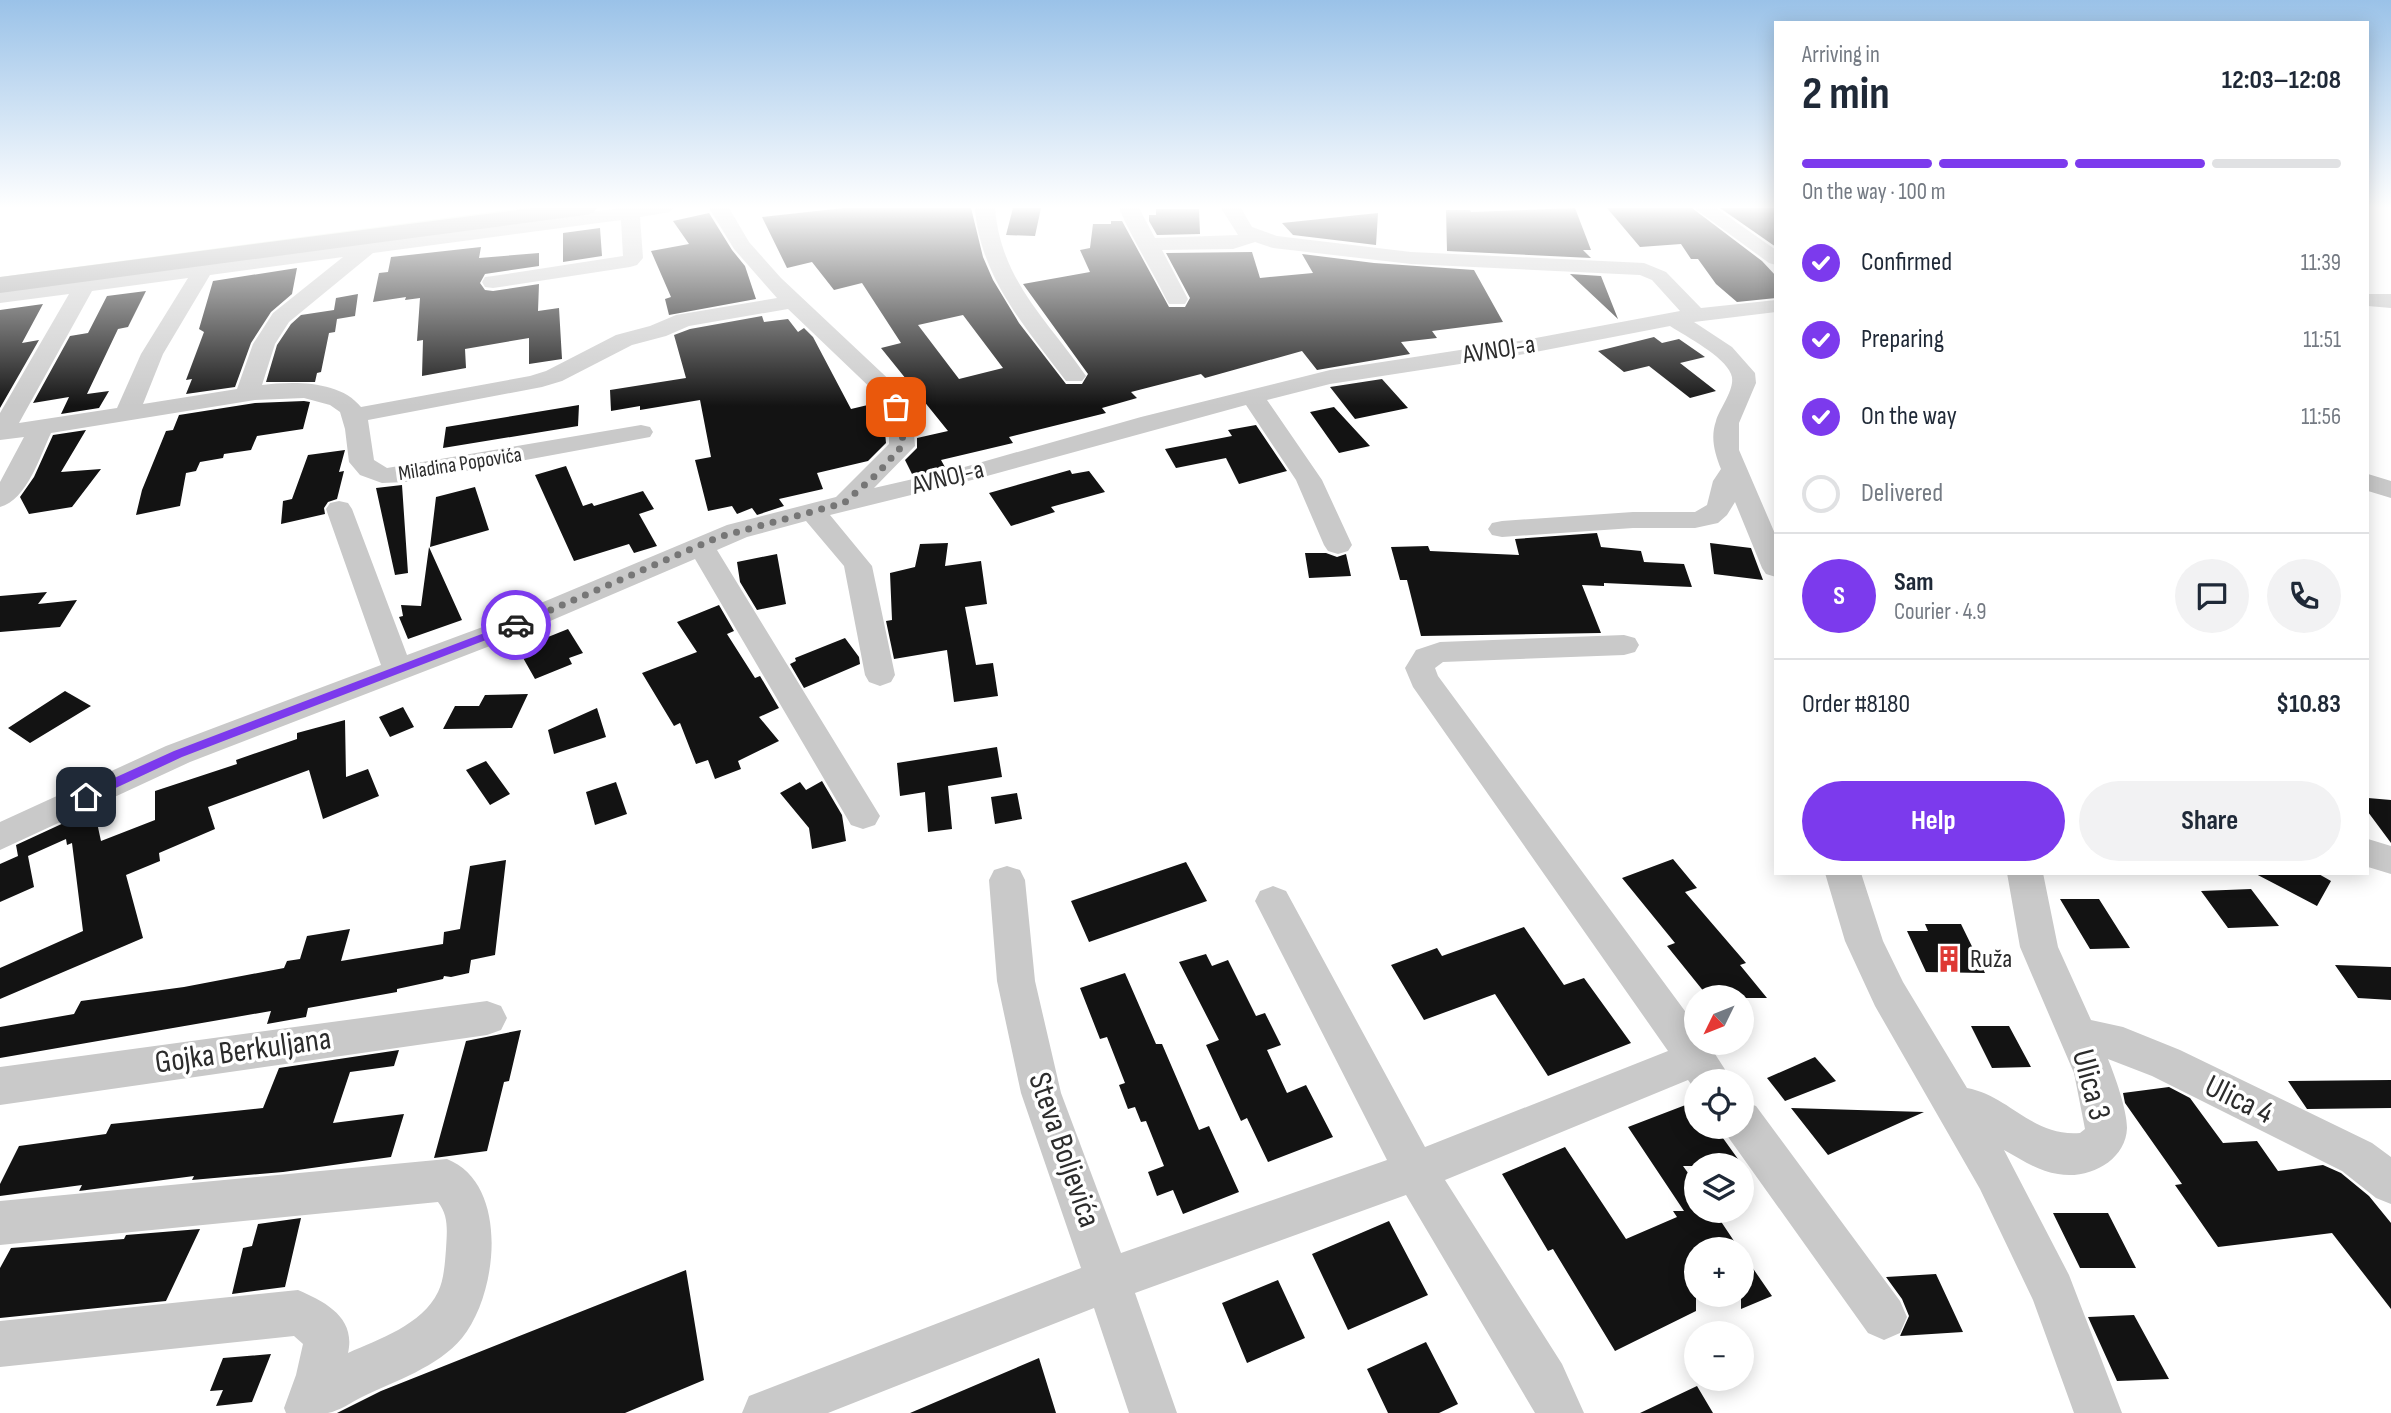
<!DOCTYPE html>
<meta charset="utf-8">
<style>
body{margin:0;font-family:"Sofia Sans Condensed",sans-serif;background:#f2f2f3;color:#1f2937;height:100vh;display:flex;flex-direction:column;font-size:26px;white-space:nowrap}
*{box-sizing:border-box;margin:0}
p{font-size:23px;color:#747a83}
.icon{flex:none;width:38px;height:38px;fill:none;stroke:currentColor;stroke-width:2;stroke-linecap:round;stroke-linejoin:round}
.map{position:relative;flex:1;overflow:hidden}
.details{position:absolute;left:1774px;top:21px;width:595px;height:854px;display:flex;flex-direction:column;background:#fff;border-radius:0px;box-shadow:0 4px 18px #0003}
.details>*{flex:none}
.needle{width:46px;rotate:227deg}
.buttons{position:absolute;left:1684px;top:985px;display:grid;gap:14px}
.buttons a{display:grid;place-items:center;width:70px;height:70px;border-radius:50%;background:#fff;box-shadow:0 4px 18px #0003;font-size:35px}
.pin{position:absolute;display:grid;place-items:center;width:60px;height:60px;color:#fff;margin:-30px;border-radius:14px;box-shadow:0 4px 10px #0006}
.courier{position:absolute;display:grid;place-items:center;width:70px;height:70px;margin:-35px;border:5px solid #7c3aed;border-radius:50%;background:#fff;color:#222;box-shadow:0 2px 9px #0007}
.headline em{font-style:normal;font-weight:700}
.headline div{display:flex;flex-direction:column-reverse}
.headline{display:flex;align-items:center;justify-content:space-between;height:119px;padding:0 28px}
h1{font-size:46px;font-weight:700;line-height:52px}
.bar{display:grid;grid-template-columns:repeat(4,1fr);gap:10px 7px;align-content:center;height:84px;padding:0 28px}
.bar i{height:9px;border-radius:5px;background:#e0e1e3}
.bar .selected{background:#7c3aed}
.bar p{grid-column:span 4}
.line{display:flex;align-items:center;gap:18px;padding:0 28px;border-top:2px solid #e0e1e3}
.line div{flex:1}
.round{display:grid;place-items:center;flex:none;width:74px;height:74px;border-radius:37px;background:#f2f2f3}
ol{padding:0 28px;list-style:none}
li{display:flex;align-items:center;gap:21px;height:77px}
li p{margin-inline-start:auto}
li .icon{padding:7px;border-radius:50%;background:#7c3aed;color:#fff;stroke-width:4}
li:last-child{color:#747a83}
li i{width:38px;height:38px;border:4px solid #e0e1e3;border-radius:50%}
.action{display:flex;gap:14px;margin-top:auto;padding:14px 28px}
.action a{flex:1;height:80px;border-radius:42px;background:#7c3aed;color:#fff;font-size:28px;font-weight:700;line-height:80px;text-align:center}
.action a+a{background:#f2f2f3;color:#1f2937}
.map>svg:first-child{display:block}
</style>
<div class="map">
<svg width="2391" height="1413" viewBox="0 0 2391 1413">
<rect width="100%" height="100%" fill="#fff"/>
<path fill="#e0e9d9" d="M521,208h18l-539,73v-4z"/>
<path fill="#131313" fill-rule="evenodd" d="M844,208h127l12,49 10,23 26,43 47,61h16l6,-10 -65,-90 67,-12 -10,-22 10,-2 3,-24h18v-3h11l47,86h16l5,-9 -24,-45 86,-1 8,26 53,-5 -11,-19 72,9 100,7 29,52 -71,9 5,7 -36,4 9,12 -93,16 -15,-19 -97,27 -4,-4 -70,18 6,6 -35,10 4,5 -97,24 4,6 -72,17 5,9 -33,7 -8,-16 12,-12v-10l31,-7 -67,-83 20,-5 -39,-60 -28,7 -22,-28 -25,6 -25,-51zM963,315l40,53 -44,11 -41,-54z
M1013,208h28l-6,28 -29,-1z
M1575,208l16,42h-8l8,8 -144,-7 -1,-41h24l1,2z
M1607,208h85l70,53 14,15v22l-39,4 -21,-18 -18,-25h-7l-10,-15 -41,3z
M1720,208h56v39z
M1156,209h43l1,25 -43,1 -8,-14v-6h7z
M709,213l23,37 13,16 11,33 -87,16 -4,-16 6,-2 -20,-46 38,-7 -16,-23z
M1378,213l-2,32 -83,-10 -11,-12z
M600,228l2,28 -39,6v-29z
M481,247l-2,11 60,-5v13l-54,8 -5,9 5,7 8,1 46,-7 -1,27 21,-3 3,51 -33,5v-26l-64,11 1,19 -44,8 1,-36 -6,1 3,-43 -15,2 1,-3 -33,5 6,-29 9,-1 3,-15z
M297,268l-5,26 -21,18 -20,31 -16,44 -49,7 6,-15 -6,1 18,-48 -5,-3 14,-48z
M1570,274l31,2 17,43z
M146,291l-18,36 -10,2 -31,65 22,-3 -10,17 -38,6 8,-17 -36,6 37,-67 18,-3 19,-37z
M358,294l-3,22 -18,3 -2,13 -6,1 -8,39 -4,1 -2,9h-49l11,-37 14,-21 10,-9 33,-5 2,-12z
M43,304l-21,39 17,-3 -39,68v-98z
M762,316l2,6 24,-3 10,13 6,-4 9,9 38,72 21,-5 9,19 3,-1 2,21 -18,18 -51,12 6,16 -44,10 5,7 -27,9 -5,-7 -15,6 -5,-8 -24,5 -13,-51 16,-3 -11,-57 -60,10v-4l-29,5 -1,-21 76,-12 -12,-43 16,-6z
M1654,337l8,6 17,-4 26,18 -25,6 36,28 -26,7 -41,-32 -25,6 -26,-21z
M1382,379l26,29 -53,11 -25,-32z
M304,401l6,1 -7,27 -46,7 -6,14 -27,4 -1,4 -23,4 -4,9 -10,2 -6,33 -44,9 6,-25 24,-59 7,-1 6,-15 76,-12z
M579,405l-1,21 -135,22 3,-21z
M1334,407l36,39 -31,7 -29,-41z
M1256,425l31,46 -48,13 -13,-26 -50,10 -11,-19 67,-13 -4,-6z
M86,430l-25,42 40,-3 -29,38 -43,7 -9,-17 14,-20 19,-42z
M345,450l-6,22 5,-1 -7,28 -9,3 -4,6 1,6 -44,10 2,-23 9,-2 16,-44z
M566,466l17,40 9,-3 2,3 49,-15 11,18 -15,5 18,32 -23,7 -5,-9 -55,17 -39,-86z
M1070,470l2,4 17,-3 16,21 -54,15 4,5 -44,14 -22,-33z
M402,485l6,88 -13,2 -19,-87z
M475,487l14,43 -59,17 6,-50z
M1597,533l4,14 40,4 3,11 40,2 8,23 -88,-4v3l-22,-1 19,48 -180,3 -14,-56h-7l-9,-33 37,-1 2,5 89,4 -4,-16z
M948,543l-3,23 36,-5 6,43 -22,3 11,58 17,-2 5,33 -44,6 -7,-52 -53,9 -8,-38 6,-1 -2,-47 25,-6 5,-23z
M1710,543l41,5 12,32 -49,-6z
M429,547l33,73 -54,19 -9,-22 4,-1 -2,-11 20,1z
M1305,553h21l11,4 9,-3 5,22 -42,2z
M777,554l9,50 -29,6 -17,-28 -3,-20z
M47,592l-9,12 39,-4 -17,27 -60,5v-36z
M719,605l15,26 -7,3 28,44 5,-2 19,32 -20,9 20,24 -41,20 3,8 -26,10 -7,-19 -12,4 -16,-41 -6,3 -32,-53 55,-21 -20,-30z
M568,629l15,24 -14,5 3,6 -37,15 -17,-30z
M845,638l14,19 1,7 -56,24 -14,-24 6,-3 -1,-3z
M65,691l26,15 -61,37 -22,-15z
M528,694l-16,34 -69,1 12,-23h24l6,-11z
M403,707l11,20 -24,10 -11,-20z
M597,708l9,29 -52,17 -6,-24z
M345,720l1,57 22,-8 11,27 -56,23 -14,-49 -101,37 7,22 -56,24 1,8 -34,14 17,63 -143,61v-31l83,-37 -11,-88 -5,2 -1,-6 -38,17 6,31 -34,15v-38l18,-8 -2,-11 78,-36 7,32 54,-21v-29l82,-27 -1,-4 61,-21v-6z
M997,747l5,30 -54,9 4,43 -24,3 -3,-40 -25,4 -3,-33z
M486,761l24,33 -20,11 -24,-35z
M822,781l20,34 4,26 -34,8 -3,-21 -29,-35 20,-11 6,8z
M616,782l11,32 -32,11 -9,-33z
M1017,793l5,26 -27,5 -4,-27z
M2368,798l23,2v43l-23,-31z
M1673,859l24,29 -12,4 61,71 -6,2 27,33h-58l-42,-52 8,-3 -53,-65z
M506,860l-11,95 -24,5 -2,13 -18,4 -7,-1 -1,3 -46,10v3l-89,16 -2,9 -39,7 4,-13 -271,47v-31l74,-13 7,-13 103,-14 100,-19 3,-7 13,-2 7,-23 43,-7 -9,32 102,-17 1,-12 16,-3 10,-63z
M1186,862l21,39 -118,41 -18,-41z
M2254,873h63l14,8 -14,25z
M2251,889l28,37 -51,2 -27,-37z
M2060,899h39l31,49 -40,1z
M1925,924h36l24,49 -59,-1 -19,-41h21z
M1524,927l40,58 20,-7 47,65 -83,33 -53,-82 -71,26 -33,-55 46,-17 5,8z
M1206,954l6,12 16,-6 28,56 9,-3 16,32 -14,5 20,43 19,-8 27,52 -65,25 -21,-44 -6,3 -35,-76 13,-5 -40,-78z
M2335,965l56,2v33l-33,-2z
M1125,973l31,71h6l37,86 10,-4 30,66 -56,22 -10,-24 -16,6 -9,-24 16,-6 -18,-45 -5,1 -6,-15 -7,2 -9,-24 6,-2 -18,-46 -7,2 -20,-51z
M1971,1026h38l22,41 -39,1z
M521,1030l-12,51 -5,1 -17,69 -53,7 32,-117z
M399,1050l-5,16 -44,6 -17,51 71,-9 -13,43 -108,15 -91,8 2,-4 -115,15 3,-6 -82,11v-12l19,-38 87,-12 5,-10 152,-16 16,-40z
M1815,1057l21,24 -51,20 -18,-23z
M2391,1080v28l-84,1 -19,-28z
M2169,1087l21,11 33,45 34,-2 21,30 45,-6 18,8 28,23 22,27v86l-59,-76 -114,14 -43,-62 7,-1 -57,-81 -2,-10z
M1696,1101v26h19l28,39h-60l13,18v27h18l26,39h-44v61l-81,40 -62,-102 -5,2 -46,-77 63,-27 61,92 51,-22 -4,-6h11l-56,-84z
M1791,1108l133,4 -96,43z
M2053,1213h55l28,55h-56z
M301,1218l-16,69 -53,7 11,-46 9,-2 6,-22z
M1389,1221l39,74 -80,35 -36,-76z
M200,1229l-34,72 -166,17v-50l11,-20 113,-9 2,-4z
M1741,1251l31,45 -31,13z
M686,1270l18,110 -79,33h-288l44,-22z
M1936,1274l27,58 -63,4 9,-20 -7,-17 -16,-22z
M1278,1280l27,58 -58,25 -25,-60z
M2134,1315l35,64 -52,2 -29,-64z
M1426,1342l32,62 -19,9h-51l-21,-44z
M271,1354l-19,48 -36,4 7,-16 -13,1 13,-33z
M1039,1358l17,55h-146z
M1697,1386l16,27h-73z"/>
<g fill="none" stroke-linecap="round" stroke-linejoin="round">
<path fill="#c9c9c9" fill-rule="evenodd" d="M621,208h52l-3,4 -30,5 3,41 -6,7 -7,2 -137,21 -8,-1 -3,-5 3,-5 8,-1 130,-20 -2,-36 -248,33 -84,69 -14,22 -13,41c30,-4 78,-5 99,22l169,-31 16,-5 70,-36 34,-9 26,-11 101,-17 -43,-49 -25,-41h20l20,34 32,36 117,110 15,32 2,26 -41,42 87,-20 180,-51 189,-47 195,-30 155,-29 -28,-31 -12,-5 -229,-11 -138,-16 -18,-6 -22,7 -71,1 26,49 -3,5h-16l-3,-5c-15,-31 -34,-60 -47,-91h20l16,30 83,-3 -17,-27h20l11,19 25,9 134,16 233,11 22,9 35,36 75,-8v12l-82,10 38,25 23,26 1,10 -17,40v27l37,86v41l-10,-3 -4,-6 -27,-66 -8,13 -9,8 -23,5h-62l-131,9 -10,-2 -4,-6 4,-6 10,-2 131,-9h62l12,-7 6,-24 8,-12c-6,-15 -11,-31 -5,-48 3,-12 21,-34 15,-47 -7,-18 -44,-37 -61,-48l-145,28 -195,30 -63,16 55,80 30,65 -4,6 -10,3 -10,-3 -4,-6 -28,-65 -50,-75 -270,74 -146,36 42,51 23,109 -4,7 -11,4 -11,-4 -4,-7 -21,-109 -38,-45 -59,16 -30,13 163,266 -5,9 -12,4 -12,-4 -156,-266 -187,80 -318,123 -190,88v-28l166,-76 215,-81 -55,-156 4,-6 9,-2 9,2 4,6 55,146 81,-30 239,-100 109,-28 53,-53v-24l-10,-24 -91,-87 -99,17 -23,10 -34,9 -70,36 -20,6 -174,33 6,40 13,8 254,-43 9,2 3,5 -3,5 -244,45 -24,1 -22,-8 -11,-13 -4,-33 -5,-17 -10,-7 -26,-7 -49,2 -204,33c-11,23 -24,67 -51,74v-25l24,-45 -24,3v-27l69,-119 -69,9v-12zM343,257l-70,56 -20,31 -16,45 -94,15 20,-50 47,-79zM188,278l-47,76 -24,54 -98,15 73,-132z
M975,208h20c6,73 52,111 91,168l-4,5h-16c-40,-53 -86,-104 -91,-173z
M1694,208h22l60,42v15l-7,-2z
M2368,294h23v14l-23,-2z
M2368,474l23,7v17l-23,-7z
M1624,635l11,3 4,7 -4,7 -11,3 -181,7 -8,6 3,8 258,350v17h12l25,39h-37v9l-8,-11 -243,100 117,184 22,49h-49l-129,-218 -271,98 42,120h-48l-35,-105 -266,105h-86l7,-17 332,-128 -60,-175 -24,-112 -8,-101 5,-10 13,-4 13,4 5,10 10,101 26,112 60,160 266,-93 -132,-259 5,-10 13,-5 13,5 139,256 243,-96 -255,-364 -8,-19 11,-18 24,-8z
M2368,839l23,7v28l-23,-7z
M1825,873h36l22,68 20,41 64,106c43,8 65,49 113,45l5,-4 -11,-56 -54,-126 -13,-74h36l15,74 33,73 32,7 57,23 192,93 19,14v47l-15,-6 -34,-27 -190,-95 -44,-17c7,17 19,51 19,69 -1,33 -39,52 -69,46 -20,-3 -36,-14 -54,-24l65,125 53,138h-48l-41,-113 -53,-111 -105,-183 -30,-65z
M487,1001l14,5 6,12 -6,12 -14,5 -487,70v-38z
M1741,1101l15,5 144,195 7,16 -7,16 -16,7 -16,-7 -142,-199 -3,-7h18z
M447,1159c63,25 51,135 15,179 -24,29 -67,43 -100,59 -10,5 -23,14 -34,16 -13,0 -29,0 -42,0l-2,-5 12,-33 7,-31 -9,-8 -294,31v-46l298,-31c28,12 58,28 50,63 31,-14 74,-28 90,-61 6,-12 7,-30 8,-43 1,-18 3,-33 -8,-47l-438,43v-44z"/>
<path fill="#a4a4a4" fill-rule="evenodd" d="M533,208h64l-4,5 -8,2 -585,78v-16z"/>
</g>
<linearGradient id="sky" x2="0" y2="1"><stop stop-color="#9ac2e8"/><stop offset="0.51" stop-color="#fff"/><stop offset="1" stop-color="#fff" stop-opacity="0"/></linearGradient>
<rect width="2391" height="406" fill="url(#sky)"/>
<path fill="#7c3aed" d="M516,621l6,4 -2,2 -338,130 -92,43h-9l-2,-3 2,-4 93,-42z"/>
<g fill="none" stroke-linecap="round" stroke-linejoin="round">
<path stroke="#767676" stroke-width="7" stroke-dasharray="0 12.6" d="M516,625l203,-88 125,-34 33,-29 25,-28 1,-17 -7,-22"/>
</g>
<defs>
<symbol id="building-bare" viewBox="-9 -9 18 18"><path d="M-4-6H4V6H1V3H-1V6H-4ZM-2.5-4.3h1.7v1.8h-1.7ZM.8-4.3h1.7v1.8H.8ZM-2.5-1h1.7V.8h-1.7ZM.8-1h1.7V.8H.8Z" fill="#de3933" stroke="#fff" stroke-width="2.5" paint-order="stroke"/></symbol>
</defs>
<g fill-rule="evenodd">
<use href="#building-bare" x="1930" y="940" width="38" height="38"/>
</g>
<g text-anchor="middle" dominant-baseline="central" stroke-width="7" stroke-linejoin="round" paint-order="stroke">
<g font-size="21" fill="#2c2c2c" stroke="#fff">
<text transform="translate(460 464) rotate(-9)">Miladina Popovića</text>
</g>
<g font-size="26" fill="#2c2c2c" stroke="#fff">
<text transform="translate(1499 350) rotate(-9)">AVNOJ-a</text>
<text transform="translate(948 478) rotate(-14)">AVNOJ-a</text>
</g>
<g font-size="26" fill="#2c2c2c" stroke="#fff" text-anchor="start">
<text x="1970" y="959">Ruža</text>
</g>
<g font-size="32" fill="#2c2c2c" stroke="#fff">
<text transform="translate(243 1051) rotate(-8)">Gojka Berkuljana</text>
<text transform="translate(2091 1085) rotate(75)">Ulica 3</text>
<text transform="translate(2239 1100) rotate(26)">Ulica 4</text>
<text transform="translate(1064 1150) rotate(71)">Steva Boljevića</text>
</g>
</g>
</svg>
<div class="buttons">
<a><svg class="needle" viewBox="-14 -14 28 28"><path d="M0-13l5 13h-10z" fill="#e53935"/><path d="M0 13l5-13h-10z" fill="#747a83"/></svg></a>
<a><svg class="icon" aria-label="locate" viewBox="0 0 24 24"><circle cx="12" cy="12" r="6"/><path d="M12 2v4M12 18v4M2 12h4M18 12h4"/></svg></a>
<a><svg class="icon" aria-label="layers" viewBox="0 0 24 24"><path d="M12 4l9 5-9 5-9-5zM3 14l9 5 9-5"/></svg></a>
<a>+</a>
<a>−</a>
</div>
<div class="pin" style="left:896px;top:407px;background:#ea580c"><svg class="icon" aria-label="bag" viewBox="0 0 24 24"><path d="M5 8h14l-1 12H6zM9 8a3 3 0 0 1 6 0"/></svg></div>
<div class="pin" style="left:86px;top:797px;background:#1f2937"><svg class="icon" aria-label="home" viewBox="0 0 24 24"><path d="M3 11l9-7 9 7M6 9v11h12V9"/></svg></div>
<div class="courier" style="left:516px;top:625px"><svg class="icon" aria-label="car" viewBox="0 0 24 24"><path d="M5 17H2v-5l4-1 3-4h7l3 4 3 1v5h-3M9 17h6M6 11h13"/><circle cx="7" cy="17" r="2"/><circle cx="17" cy="17" r="2"/></svg></div>
<section class="details">
<div class="headline"><div><h1>2 min</h1><p>Arriving in</p></div><em>12:03–12:08</em></div>
<div class="bar"><i class="selected"></i><i class="selected"></i><i class="selected"></i><i></i><p>On the way · 100 m</p></div>
<ol>
<li><svg class="icon" aria-label="check" viewBox="0 0 24 24"><path d="M5 12l5 5 9-10"/></svg>Confirmed<p>11:39</p></li>
<li><svg class="icon" aria-label="check" viewBox="0 0 24 24"><path d="M5 12l5 5 9-10"/></svg>Preparing<p>11:51</p></li>
<li><svg class="icon" aria-label="check" viewBox="0 0 24 24"><path d="M5 12l5 5 9-10"/></svg>On the way<p>11:56</p></li>
<li><i></i>Delivered</li>
</ol>
<div class="line" style="height:126px"><b class="round" style="background:#7c3aed;color:#fff">S</b><div><b>Sam</b><p>Courier · 4.9</p></div><a class="round"><svg class="icon" aria-label="chat" viewBox="0 0 24 24"><path d="M4 5h16v11H9l-5 4z"/></svg></a><a class="round"><svg class="icon" aria-label="phone" viewBox="0 0 24 24"><path d="M5 4h4l2 5-3 2q2 4 5 5l2-3 5 2v4C11 20 4 13 5 4z"/></svg></a></div>
<div class="line" style="height:91px"><div>Order #8180</div><b>$10.83</b></div>
<div class="action"><a>Help</a><a>Share</a></div>
</section>
</div>
